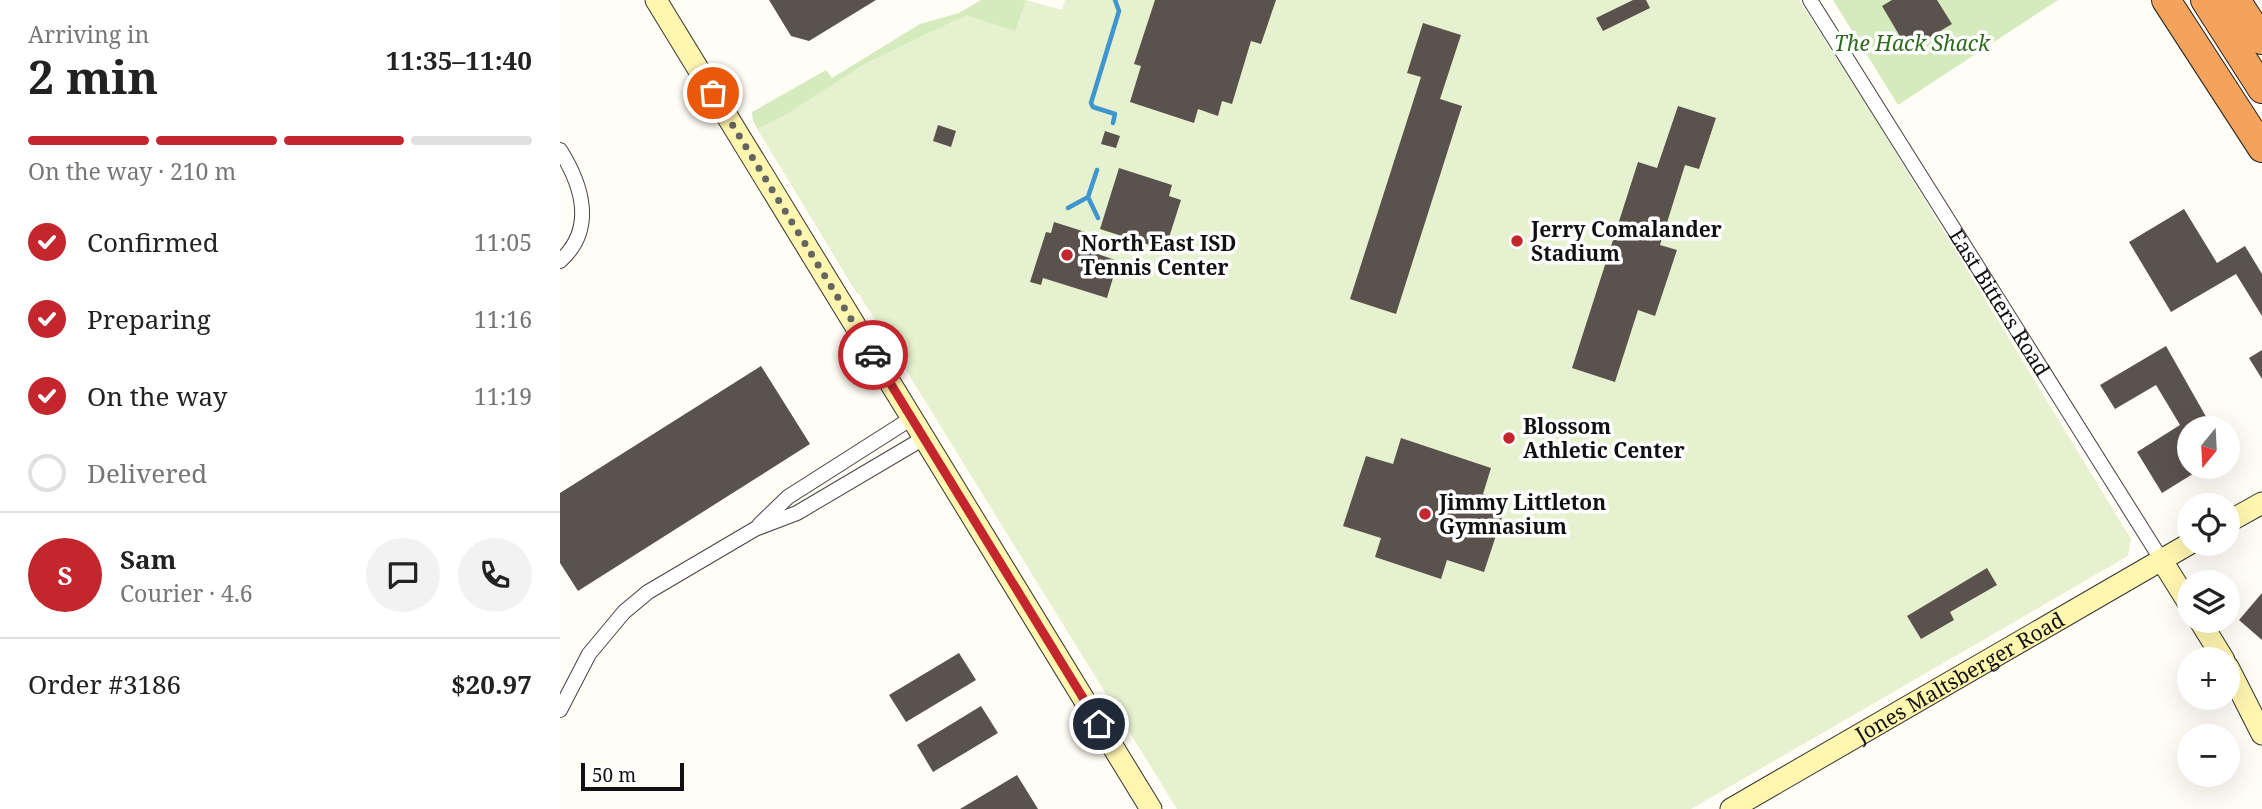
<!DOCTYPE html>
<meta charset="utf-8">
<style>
body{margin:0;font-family:"Noto Serif",serif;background:#f2f2f2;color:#222;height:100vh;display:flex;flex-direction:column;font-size:26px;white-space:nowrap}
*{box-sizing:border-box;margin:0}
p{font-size:23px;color:#767676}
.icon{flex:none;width:38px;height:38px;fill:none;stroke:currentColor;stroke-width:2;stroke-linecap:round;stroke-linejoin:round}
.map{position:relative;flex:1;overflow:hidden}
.sheet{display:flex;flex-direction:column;background:#fff;width:560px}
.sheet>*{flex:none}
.needle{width:46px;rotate:198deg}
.tools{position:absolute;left:1617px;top:416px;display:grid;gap:14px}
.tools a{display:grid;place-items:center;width:63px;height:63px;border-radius:50%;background:#fff;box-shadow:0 7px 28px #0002;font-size:35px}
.scale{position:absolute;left:21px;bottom:18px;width:103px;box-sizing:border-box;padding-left:7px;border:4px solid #111;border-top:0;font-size:19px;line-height:24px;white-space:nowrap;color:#111;-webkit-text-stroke:5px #fff;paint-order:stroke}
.pin{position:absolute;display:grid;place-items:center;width:60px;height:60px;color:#fff;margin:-30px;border:4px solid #fff;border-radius:50%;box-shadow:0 2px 7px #0007}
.courier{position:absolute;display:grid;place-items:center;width:70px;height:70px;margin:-35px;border:5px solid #c4262e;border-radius:50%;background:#fff;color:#222;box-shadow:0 2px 9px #0007}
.head em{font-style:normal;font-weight:700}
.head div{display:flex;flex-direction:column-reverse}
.head{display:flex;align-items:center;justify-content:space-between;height:119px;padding:0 28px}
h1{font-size:46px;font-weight:700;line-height:52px}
.bar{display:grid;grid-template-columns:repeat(4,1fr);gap:10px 7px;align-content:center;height:84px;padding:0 28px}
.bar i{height:9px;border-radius:5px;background:#e0e0e0}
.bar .current{background:#c4262e}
.bar p{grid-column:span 4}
.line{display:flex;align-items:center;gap:18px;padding:0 28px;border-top:2px solid #e0e0e0}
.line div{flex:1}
.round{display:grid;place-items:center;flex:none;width:74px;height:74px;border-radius:37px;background:#f2f2f2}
ol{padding:0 28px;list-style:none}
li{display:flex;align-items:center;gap:21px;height:77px}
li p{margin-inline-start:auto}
li .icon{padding:7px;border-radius:50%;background:#c4262e;color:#fff;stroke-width:4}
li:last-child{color:#767676}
li i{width:38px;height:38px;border:4px solid #e0e0e0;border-radius:50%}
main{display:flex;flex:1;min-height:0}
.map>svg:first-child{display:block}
</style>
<main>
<section class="sheet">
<div class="head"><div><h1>2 min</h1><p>Arriving in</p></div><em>11:35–11:40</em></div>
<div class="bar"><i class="current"></i><i class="current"></i><i class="current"></i><i></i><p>On the way · 210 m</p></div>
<ol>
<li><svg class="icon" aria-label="check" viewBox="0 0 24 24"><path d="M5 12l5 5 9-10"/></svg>Confirmed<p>11:05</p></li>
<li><svg class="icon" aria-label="check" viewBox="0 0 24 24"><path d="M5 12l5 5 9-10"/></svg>Preparing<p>11:16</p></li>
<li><svg class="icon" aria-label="check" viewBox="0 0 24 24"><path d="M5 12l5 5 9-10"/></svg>On the way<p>11:19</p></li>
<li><i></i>Delivered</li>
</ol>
<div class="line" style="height:126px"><b class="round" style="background:#c4262e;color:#fff">S</b><div><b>Sam</b><p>Courier · 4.6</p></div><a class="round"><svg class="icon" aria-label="chat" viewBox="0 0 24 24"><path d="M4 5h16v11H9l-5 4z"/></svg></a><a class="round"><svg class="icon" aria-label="phone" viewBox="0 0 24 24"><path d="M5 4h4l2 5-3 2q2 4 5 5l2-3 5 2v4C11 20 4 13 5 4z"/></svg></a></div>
<div class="line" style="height:91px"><div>Order #3186</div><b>$20.97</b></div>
</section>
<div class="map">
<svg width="1702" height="809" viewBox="0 0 1702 809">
<rect width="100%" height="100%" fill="#fffdf5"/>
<path fill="#d5ebbd" d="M421,0h45l-10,32 -154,263 -5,-2 -104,-172 -1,-9 74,-42 6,8 88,-54 39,-11z
M1273,0h225l-160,105z"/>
<path fill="#e6f2cf" d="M466,0l36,10 3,-10h734l68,105 264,434 -3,17 -437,253h-514l-420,-680 28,-14 81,-52 100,-48 49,16z"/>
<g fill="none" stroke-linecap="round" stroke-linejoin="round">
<path stroke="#3f96cf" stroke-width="4.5" d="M553,123l2,-9 -22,-7 -2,-4 28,-92 -4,-11
M537,170l-9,27 10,21
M508,208l20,-11"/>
</g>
<path fill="#5a524d" d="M209,0h107l-67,41 -18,-5z
M595,0h121l-15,44 -10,-3 -19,63 -10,-3 -4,15 -20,-7 -4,14 -64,-21 11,-36 -7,-2z
M1073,0h13l4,8 -47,23 -7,-13z
M1332,0h45l15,24 -44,26 -26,-44z
M863,23l38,12 -21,64 22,7 -66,208 -46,-15 71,-222 -14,-4z
M1118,106l38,12 -17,51 -14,-4 -25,80 17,5 -22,66 -17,-6 -23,72 -43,-14 66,-206 19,6z
M378,125l18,6 -5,16 -18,-6z
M545,131l15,5 -4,12 -15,-4z
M559,168l53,17 -3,11 12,4 -16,50 -65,-21z
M1624,209l33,54 28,-17 17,28v42l-26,-42 -65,38 -42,-70z
M494,222l44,14 -6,16 26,9 -11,37 -64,-20 -2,7 -11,-3 16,-50 5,1z
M1606,346l47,83h-24v38h15l-42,26 -25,-41 43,-27 -24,-40 -41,24 -15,-24z
M1702,350v29l-13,-21z
M201,366l49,78 -232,147 -18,-28v-70z
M841,438l90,30 -8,26 24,8 -23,70 -37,-12 -6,19 -66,-22 6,-19 -38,-12 23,-70 27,8z
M1427,568l10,17 -47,27 4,8 -33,19 -14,-23z
M1702,593v47l-23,-20z
M399,653l17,27 -70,42 -17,-27z
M421,706l17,27 -65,39 -16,-27z
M457,775l21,34h-78z"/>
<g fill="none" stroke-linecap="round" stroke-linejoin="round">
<defs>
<g id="street">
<path id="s1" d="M1250,0l351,559"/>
<path d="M0,150c22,35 36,79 0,111"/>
<path d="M199,525l29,-28 124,-79"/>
<path d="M0,710l29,-56 35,-42 24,-20 107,-63 42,-16 127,-75"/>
</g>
<g id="secondary">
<path d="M96,0l495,809"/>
<path d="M1668,522l34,-19"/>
<path d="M1601,559l28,45"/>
<path d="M1640,621l24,39"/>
<path d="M1668,667l34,67"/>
<path id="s2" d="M1171,809l458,-265"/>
</g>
<path id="highway" d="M1606,0l96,148
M1645,0l57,89
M1676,0l26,40"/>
</defs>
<use href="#street" stroke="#444" stroke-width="16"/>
<use href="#secondary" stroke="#333" stroke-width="23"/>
<use href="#highway" stroke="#222" stroke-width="30"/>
<use href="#street" stroke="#fff" stroke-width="14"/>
<use href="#secondary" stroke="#fff6b0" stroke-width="21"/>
<use href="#highway" stroke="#f5a25d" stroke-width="28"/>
</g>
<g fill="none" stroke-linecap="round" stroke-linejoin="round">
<path stroke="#646461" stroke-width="7" stroke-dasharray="0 12.6" d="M153,93l160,262"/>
<path stroke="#c4262e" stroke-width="9" d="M313,355l226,369"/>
</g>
<g fill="#c4262e" stroke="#fff" stroke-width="2.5">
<circle cx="957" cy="241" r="7"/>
<circle cx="507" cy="255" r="7"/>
<circle cx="949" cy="438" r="7"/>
<circle cx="865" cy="514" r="7"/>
</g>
<g text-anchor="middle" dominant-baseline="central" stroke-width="7" stroke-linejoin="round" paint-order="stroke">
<g font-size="21" font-style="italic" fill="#2f6b1f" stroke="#fff">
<text x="1352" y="43">The Hack Shack</text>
</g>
<g font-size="21" font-weight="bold" fill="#111" stroke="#fff" text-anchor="start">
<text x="971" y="229">Jerry Comalander<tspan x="971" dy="24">Stadium</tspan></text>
<text x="521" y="243">North East ISD<tspan x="521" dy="24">Tennis Center</tspan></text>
<text x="963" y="426">Blossom<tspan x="963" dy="24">Athletic Center</tspan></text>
<text x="879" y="502">Jimmy Littleton<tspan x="879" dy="24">Gymnasium</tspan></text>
</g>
<g font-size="21" fill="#111" stroke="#fff">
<text stroke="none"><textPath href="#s1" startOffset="357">East Bitters Road</textPath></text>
<text stroke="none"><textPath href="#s2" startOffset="264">Jones Maltsberger Road</textPath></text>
</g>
</g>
</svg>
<div class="tools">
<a><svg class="needle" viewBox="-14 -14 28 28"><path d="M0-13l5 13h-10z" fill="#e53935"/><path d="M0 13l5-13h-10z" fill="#767676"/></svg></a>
<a><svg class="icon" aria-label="locate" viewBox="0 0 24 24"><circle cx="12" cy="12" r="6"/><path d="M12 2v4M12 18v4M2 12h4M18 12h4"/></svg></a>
<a><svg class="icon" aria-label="layers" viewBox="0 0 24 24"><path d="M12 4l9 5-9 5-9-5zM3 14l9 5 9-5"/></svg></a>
<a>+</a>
<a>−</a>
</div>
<div class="scale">50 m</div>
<div class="pin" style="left:153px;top:93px;background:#ea580c"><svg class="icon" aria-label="bag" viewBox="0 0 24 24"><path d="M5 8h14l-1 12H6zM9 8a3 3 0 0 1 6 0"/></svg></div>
<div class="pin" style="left:539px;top:724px;background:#1f2937"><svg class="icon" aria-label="home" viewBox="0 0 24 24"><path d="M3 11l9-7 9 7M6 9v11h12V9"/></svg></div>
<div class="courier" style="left:313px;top:355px"><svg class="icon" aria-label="car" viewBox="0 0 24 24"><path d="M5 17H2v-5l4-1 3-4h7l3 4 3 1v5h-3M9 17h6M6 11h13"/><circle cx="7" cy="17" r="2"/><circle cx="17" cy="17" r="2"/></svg></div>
</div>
</main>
